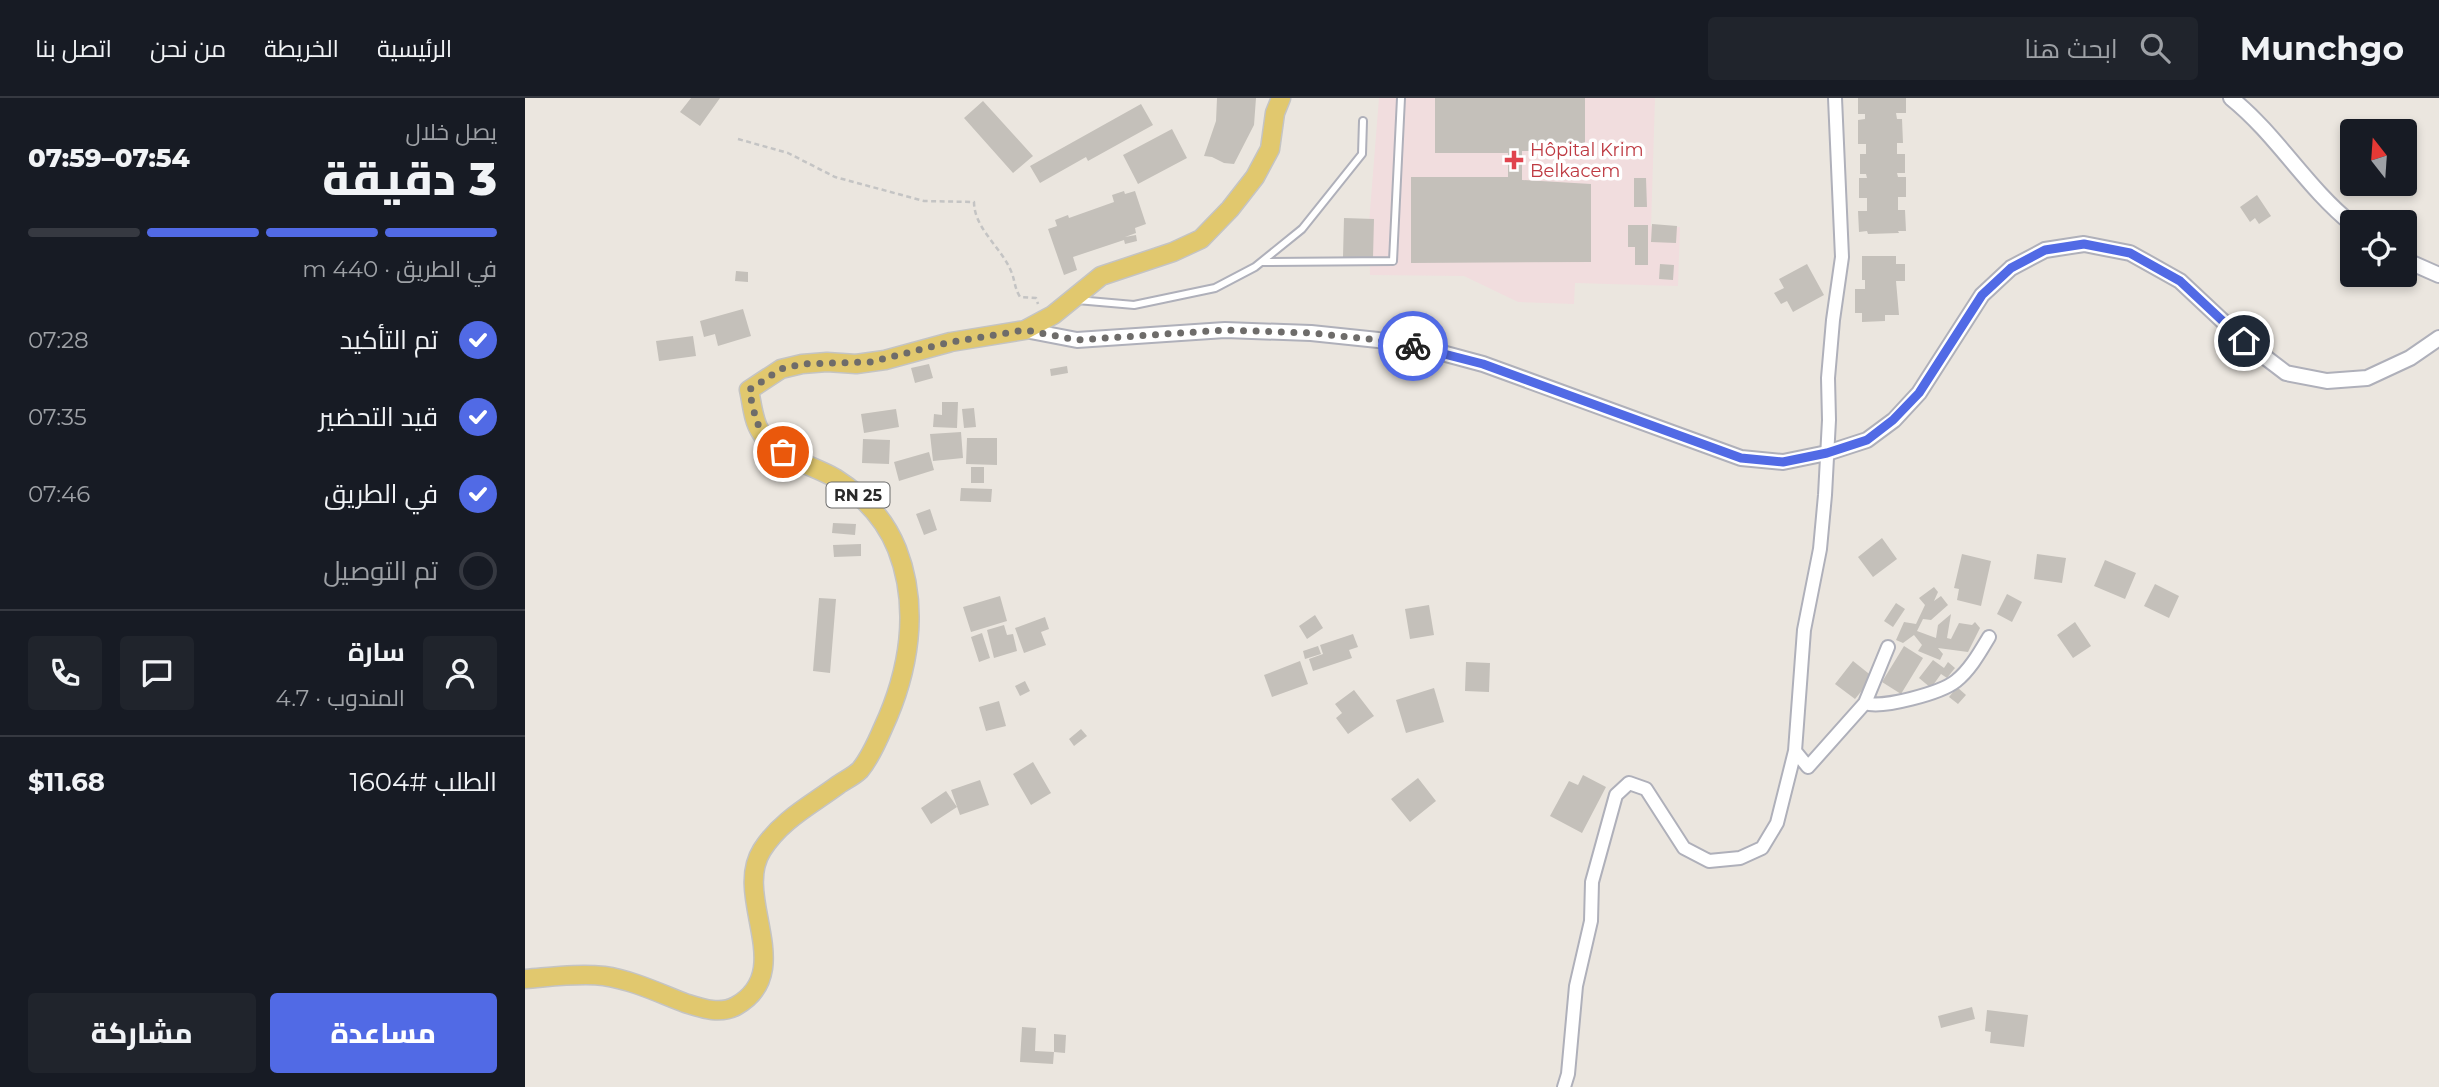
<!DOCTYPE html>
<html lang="ar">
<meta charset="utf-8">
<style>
body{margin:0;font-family:Montserrat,Cairo,sans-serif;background:#20242c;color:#f1f3f6;direction:rtl;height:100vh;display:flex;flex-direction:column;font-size:26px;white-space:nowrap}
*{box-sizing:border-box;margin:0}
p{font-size:23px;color:#9ea1a6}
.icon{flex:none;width:38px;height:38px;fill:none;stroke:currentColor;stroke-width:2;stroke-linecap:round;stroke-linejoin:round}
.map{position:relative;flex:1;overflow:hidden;direction:ltr}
.details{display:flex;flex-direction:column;background:#171b24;width:525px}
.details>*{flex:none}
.needle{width:46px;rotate:343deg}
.tools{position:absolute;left:1815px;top:21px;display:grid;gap:14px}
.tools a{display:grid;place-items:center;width:77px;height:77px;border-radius:7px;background:#171b24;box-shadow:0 4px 10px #0003;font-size:35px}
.pin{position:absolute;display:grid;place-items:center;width:60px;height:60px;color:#fff;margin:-30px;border:4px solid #fff;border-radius:50%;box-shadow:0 2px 7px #0007}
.courier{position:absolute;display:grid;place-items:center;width:70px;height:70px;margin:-35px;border:5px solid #516ae5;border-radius:50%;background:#fff;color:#222;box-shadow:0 2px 9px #0007}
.head em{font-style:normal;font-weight:800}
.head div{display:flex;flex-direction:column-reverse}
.head{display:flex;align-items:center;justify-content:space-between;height:119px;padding:0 28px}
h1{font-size:46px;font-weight:800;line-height:52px}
.bar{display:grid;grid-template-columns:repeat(4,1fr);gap:10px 7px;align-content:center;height:84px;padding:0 28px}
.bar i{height:9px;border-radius:5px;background:#363941}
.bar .active{background:#516ae5}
.bar p{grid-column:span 4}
.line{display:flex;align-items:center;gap:18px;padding:0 28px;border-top:2px solid #363941}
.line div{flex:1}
.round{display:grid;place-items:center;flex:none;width:74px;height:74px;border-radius:7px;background:#20242c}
ol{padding:0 28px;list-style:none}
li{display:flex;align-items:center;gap:21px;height:77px}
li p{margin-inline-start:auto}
li .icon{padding:7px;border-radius:50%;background:#516ae5;color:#fff;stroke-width:4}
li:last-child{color:#9ea1a6}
li i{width:38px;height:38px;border:4px solid #363941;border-radius:50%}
.action{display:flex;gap:14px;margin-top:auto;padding:14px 28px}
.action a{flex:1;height:80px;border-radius:7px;background:#516ae5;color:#fff;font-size:28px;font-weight:800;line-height:80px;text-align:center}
.action a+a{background:#20242c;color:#f1f3f6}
header{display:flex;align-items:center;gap:42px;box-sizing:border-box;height:98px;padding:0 35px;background:#171b24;border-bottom:2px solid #363941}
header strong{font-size:33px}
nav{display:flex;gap:38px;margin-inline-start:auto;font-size:24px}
.search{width:490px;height:63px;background:#20242c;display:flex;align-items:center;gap:18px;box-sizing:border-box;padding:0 24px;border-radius:7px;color:#9ea1a6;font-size:26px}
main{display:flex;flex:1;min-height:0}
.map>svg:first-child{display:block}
</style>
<header>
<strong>Munchgo</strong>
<div class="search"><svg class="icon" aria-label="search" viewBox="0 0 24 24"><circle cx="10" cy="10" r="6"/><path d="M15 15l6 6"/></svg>ابحث هنا</div>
<nav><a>الرئيسية</a><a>الخريطة</a><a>من نحن</a><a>اتصل بنا</a></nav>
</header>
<main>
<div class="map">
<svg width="1914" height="989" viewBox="0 0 1914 989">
<rect width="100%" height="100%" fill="#ebe6df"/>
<path fill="#f1ddde" d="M854,0h276l-4,128 29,1 -2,59 -103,-3 -1,21 -56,-2 -54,-26 -94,-1 -1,-52z"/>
<path fill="#c4c0ba" d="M166,0h29l-20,28 -20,-14z
M692,0h39l-2,27 -20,39 -10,-1 -12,-6 -8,-1 12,-35z
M910,0h150v53h-63v29l69,4v78l-180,1v-86h97v-24h-73z
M1333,0h48v15h-10l1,6h5l1,24h-6v11h8v19h-8l1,4h8v20h-8v13h7l1,21h-8l1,2 -31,1 -1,-3 -8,1 -1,-21h9v-13h-8v-20h8l-1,-4h-6v-20h6v-10h-8v-24l7,-1v-5h-7z
M458,3l50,55 -20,17 -49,-55z
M616,6l12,21 -65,36 -2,-4 -46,26 -10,-17z
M647,31l15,29 -49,26 -15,-29z
M1109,80h12l1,29h-13z
M599,93l1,3 10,-3 11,33 -11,4 1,5 -11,4 11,-2 1,6 -12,3 -1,-4 -51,17 4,13 -13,5 -16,-46 9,-3 -2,-6 13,-5 1,3 45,-16 -2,-7z
M1732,97l14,21 -12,8 -4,-6 -5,4 -10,-15z
M819,120l30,1 -1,39 -30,-1z
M1127,126l25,2 -1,17 -25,-1z
M1103,127h20v40h-13v-18h-7z
M1337,158h34v8h9v17h-9l3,34h-14v6l-23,1v-9h-7v-24h10v-9h-3z
M1135,166l14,1 -1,15 -14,-1z
M1282,166l17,31 -31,17 -6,-11 -6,3 -7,-11 10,-5 -5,-9z
M211,173l12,1v10l-13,-1z
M218,211l8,27 -33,10 -3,-12 -11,3 -4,-16z
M168,238l3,20 -37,5 -3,-20z
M404,266l4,14 -18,5 -4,-15z
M542,268l1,7 -17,3 -1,-7z
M417,304h16l-1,26 -24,-1 1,-13 8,1z
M449,310l2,19 -12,1 -2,-19z
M371,311l3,18 -35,6 -3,-19z
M436,334l2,26 -30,3 -3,-27z
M442,340h30v27l-31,-1z
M338,341l27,1 -1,24 -27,-1z
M404,354l5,18 -35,11 -5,-19z
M446,369h13v16h-13z
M436,390l31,1 -1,13 -31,-1z
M405,411l7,21 -13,5 -8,-21z
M308,425l23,1 -1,11 -23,-2z
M1357,440l15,21 -24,18 -15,-20z
M336,446v12l-27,1 -1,-12z
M1437,456l29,7 -10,45 -24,-6 2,-11 -5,-1z
M1512,456l29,4 -4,25 -28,-4z
M1580,462l31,13 -11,26 -31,-13z
M1630,486l24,12 -10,22 -25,-12z
M1409,489l4,5 -4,9 7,-5 7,9 -17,15 -8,-1 -6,12 19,7 2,-13 13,-11 -4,24 4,1 8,-16 13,2 3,-3 5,6 -12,24 -30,-4 5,6 -3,6 -22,-9 4,-6 -8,-10 -11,8 -7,-3 8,-18 12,2 9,-19 -6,-7z
M1482,496l15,8 -10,20 -15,-8z
M475,498l7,25 -36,11 -8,-25z
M294,500l17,1 -6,74 -17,-2z
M1371,505l9,6 -12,18 -9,-6z
M904,507l5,30 -24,4 -5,-30z
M790,517l8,13 -16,11 -8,-13z
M520,519l4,12 -8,3 5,13 -22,8 -9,-25z
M1550,524l16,24 -18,12 -16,-23z
M479,527l3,10 6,-1 4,17 -23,7 -7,-28z
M457,535l8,25 -11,4 -8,-25z
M828,536l5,13 -9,3 3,8 -39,13 -4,-12 14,-5 -3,-9z
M793,548l3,8 -16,5 -2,-8z
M1379,548l19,12 -22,36 -19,-12z
M1408,562l11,8 4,-6 7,6 -8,10 -6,-4 -10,14 -12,-10z
M775,563l8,23 -36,13 -8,-22z
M1328,563l20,16 -18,22 -20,-15z
M941,564l24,1 -1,29 -24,-1z
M500,583l5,10 -10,5 -5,-10z
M1432,589l9,8 -8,9 -9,-7z
M909,590l10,34 -38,11 -10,-33z
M829,592l20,26 -26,18 -12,-16 6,-5 -7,-9z
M474,603l7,25 -20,5 -7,-24z
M556,631l6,7 -13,10 -5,-7z
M508,664l18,31 -20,12 -18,-31z
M1058,677l23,12 -24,46 -32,-17 19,-35 9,4z
M893,680l18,23 -26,21 -19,-23z
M455,682l9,25 -29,10 -9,-25z
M421,693l11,16 -26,17 -10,-16z
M1447,909l3,12 -34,9 -3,-12z
M1462,912l41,5 -4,32 -34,-4 1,-11 -6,-1z
M497,929l14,1 -1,23 19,1v-18l12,1 -1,18 -11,-1 -1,12 -33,-2z"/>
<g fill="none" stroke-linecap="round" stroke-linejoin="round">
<defs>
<path id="service" d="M737,164l131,-1 8,-163
M552,202l57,5 81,-17 40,-21 47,-38 60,-75 1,-33"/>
<path id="minor" d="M1340,605l23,-56
M1270,653l13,16 57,-64c17,6 76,-10 91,-22 14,-11 24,-29 33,-44
M1039,989l4,-13 8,-88 15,-65 1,-39 24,-87 13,-12 17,6 38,59 25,13 31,-3 22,-10 15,-25 18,-72 9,-121 16,-81 5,-54 4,-75 -1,-42 5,-58 9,-63 -7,-159"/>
<path id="tertiary" d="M1706,0c46,37 75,89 121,126
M1880,162l34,15
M500,232l52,10 148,-10 86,3 67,7 53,10 52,14 258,94 42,4 44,-9 40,-13 27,-20 25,-27 63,-98 29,-27 34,-18 39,-6 46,9 50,28 64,60 42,32 41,8 40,-3 43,-20 29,-20"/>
<path id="primary" d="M0,881c26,-2 54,-6 79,-3 28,4 55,17 81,27 16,5 35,12 51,3 62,-35 -4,-109 26,-156 19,-30 49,-45 76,-65 7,-5 16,-9 22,-15 10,-12 17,-28 23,-42 26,-56 37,-120 14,-179 -12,-30 -35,-54 -62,-71 -24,-14 -61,-21 -75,-47 -7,-11 -8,-28 -11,-41l32,-21 21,-5 25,-2 29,2 29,-4 66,-18 74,-12 28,-15 48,-39 72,-24 28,-13 29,-30 25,-32 15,-28 5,-36 6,-15"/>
</defs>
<use href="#service" stroke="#afb0ba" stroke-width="10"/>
<use href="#minor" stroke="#afb0ba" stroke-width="16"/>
<use href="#tertiary" stroke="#afb0ba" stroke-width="18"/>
<use href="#primary" stroke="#c4c4c4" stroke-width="21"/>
<path stroke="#c4c4c4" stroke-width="2.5" stroke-dasharray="5 3.5" stroke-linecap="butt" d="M213,41l50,14 47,24 89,24 50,1c0,26 27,45 37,69 4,9 3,16 9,26l16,1 2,6"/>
<use href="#service" stroke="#fff" stroke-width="6"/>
<use href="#minor" stroke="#fff" stroke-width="12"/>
<use href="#tertiary" stroke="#fff" stroke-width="14"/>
<use href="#primary" stroke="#e1c86e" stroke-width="18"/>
</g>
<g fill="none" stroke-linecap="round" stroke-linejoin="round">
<path stroke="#6e6c6a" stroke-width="7" stroke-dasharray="0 12.6" d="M258,354c-27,-16 -27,-34 -34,-62l32,-21 21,-5 68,-2 81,-20 74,-12 52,10 148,-10 86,3 67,7 35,6"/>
<path stroke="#516ae5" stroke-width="9" d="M888,248l70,18 258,94 42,4 44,-9 40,-13 26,-20 26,-27 63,-98 29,-27 34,-18 39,-6 46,9 50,28 64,60"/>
</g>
<path fill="#e0444e" stroke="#fff" stroke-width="2.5" d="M985.5 51.5h7v7h7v7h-7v7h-7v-7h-7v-7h7z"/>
<g text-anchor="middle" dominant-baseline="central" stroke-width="7" stroke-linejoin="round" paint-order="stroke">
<rect fill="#fff" stroke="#6b6b6b" stroke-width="2" x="301.5" y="384.5" width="63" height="25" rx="5"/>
<g font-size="16" font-weight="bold" fill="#2b2b2b">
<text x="333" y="397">RN 25</text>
</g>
<g font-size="18" fill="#be3a42" stroke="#fff" text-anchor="start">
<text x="1005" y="52">Hôpital Krim<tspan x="1005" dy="21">Belkacem</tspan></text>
</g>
</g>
</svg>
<div class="tools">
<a><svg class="needle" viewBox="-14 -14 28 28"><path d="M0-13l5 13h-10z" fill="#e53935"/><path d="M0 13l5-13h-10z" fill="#9ea1a6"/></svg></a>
<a><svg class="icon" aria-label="locate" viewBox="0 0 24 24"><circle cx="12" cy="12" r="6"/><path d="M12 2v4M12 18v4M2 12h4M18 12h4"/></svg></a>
</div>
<div class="pin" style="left:258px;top:354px;background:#ea580c"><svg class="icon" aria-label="bag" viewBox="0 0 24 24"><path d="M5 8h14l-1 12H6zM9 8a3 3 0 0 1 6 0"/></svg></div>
<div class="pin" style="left:1719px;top:243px;background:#1f2937"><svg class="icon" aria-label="home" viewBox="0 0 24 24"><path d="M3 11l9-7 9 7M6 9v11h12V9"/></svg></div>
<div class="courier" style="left:888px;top:248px"><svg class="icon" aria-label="bike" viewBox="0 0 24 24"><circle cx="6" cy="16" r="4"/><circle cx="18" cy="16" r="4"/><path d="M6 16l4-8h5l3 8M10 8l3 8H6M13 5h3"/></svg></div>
</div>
<section class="details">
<div class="head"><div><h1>3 دقيقة</h1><p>يصل خلال</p></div><em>07:54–07:59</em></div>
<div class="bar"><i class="active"></i><i class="active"></i><i class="active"></i><i></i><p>في الطريق · 440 m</p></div>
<ol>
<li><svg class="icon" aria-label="check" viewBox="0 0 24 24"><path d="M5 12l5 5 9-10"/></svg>تم التأكيد<p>07:28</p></li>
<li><svg class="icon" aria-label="check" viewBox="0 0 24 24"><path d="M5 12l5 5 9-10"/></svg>قيد التحضير<p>07:35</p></li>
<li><svg class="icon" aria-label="check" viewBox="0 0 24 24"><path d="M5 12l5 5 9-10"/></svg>في الطريق<p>07:46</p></li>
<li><i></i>تم التوصيل</li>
</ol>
<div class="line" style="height:126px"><a class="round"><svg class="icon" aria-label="person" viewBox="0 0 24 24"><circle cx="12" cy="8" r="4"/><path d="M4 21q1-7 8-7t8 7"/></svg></a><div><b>سارة</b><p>المندوب · 4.7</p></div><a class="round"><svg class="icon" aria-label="chat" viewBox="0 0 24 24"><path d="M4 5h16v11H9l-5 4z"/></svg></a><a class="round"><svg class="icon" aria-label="phone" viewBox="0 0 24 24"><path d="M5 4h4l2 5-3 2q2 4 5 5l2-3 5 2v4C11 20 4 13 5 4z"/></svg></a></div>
<div class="line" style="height:91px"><div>الطلب #1604</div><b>$11.68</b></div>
<div class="action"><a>مساعدة</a><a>مشاركة</a></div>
</section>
</main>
